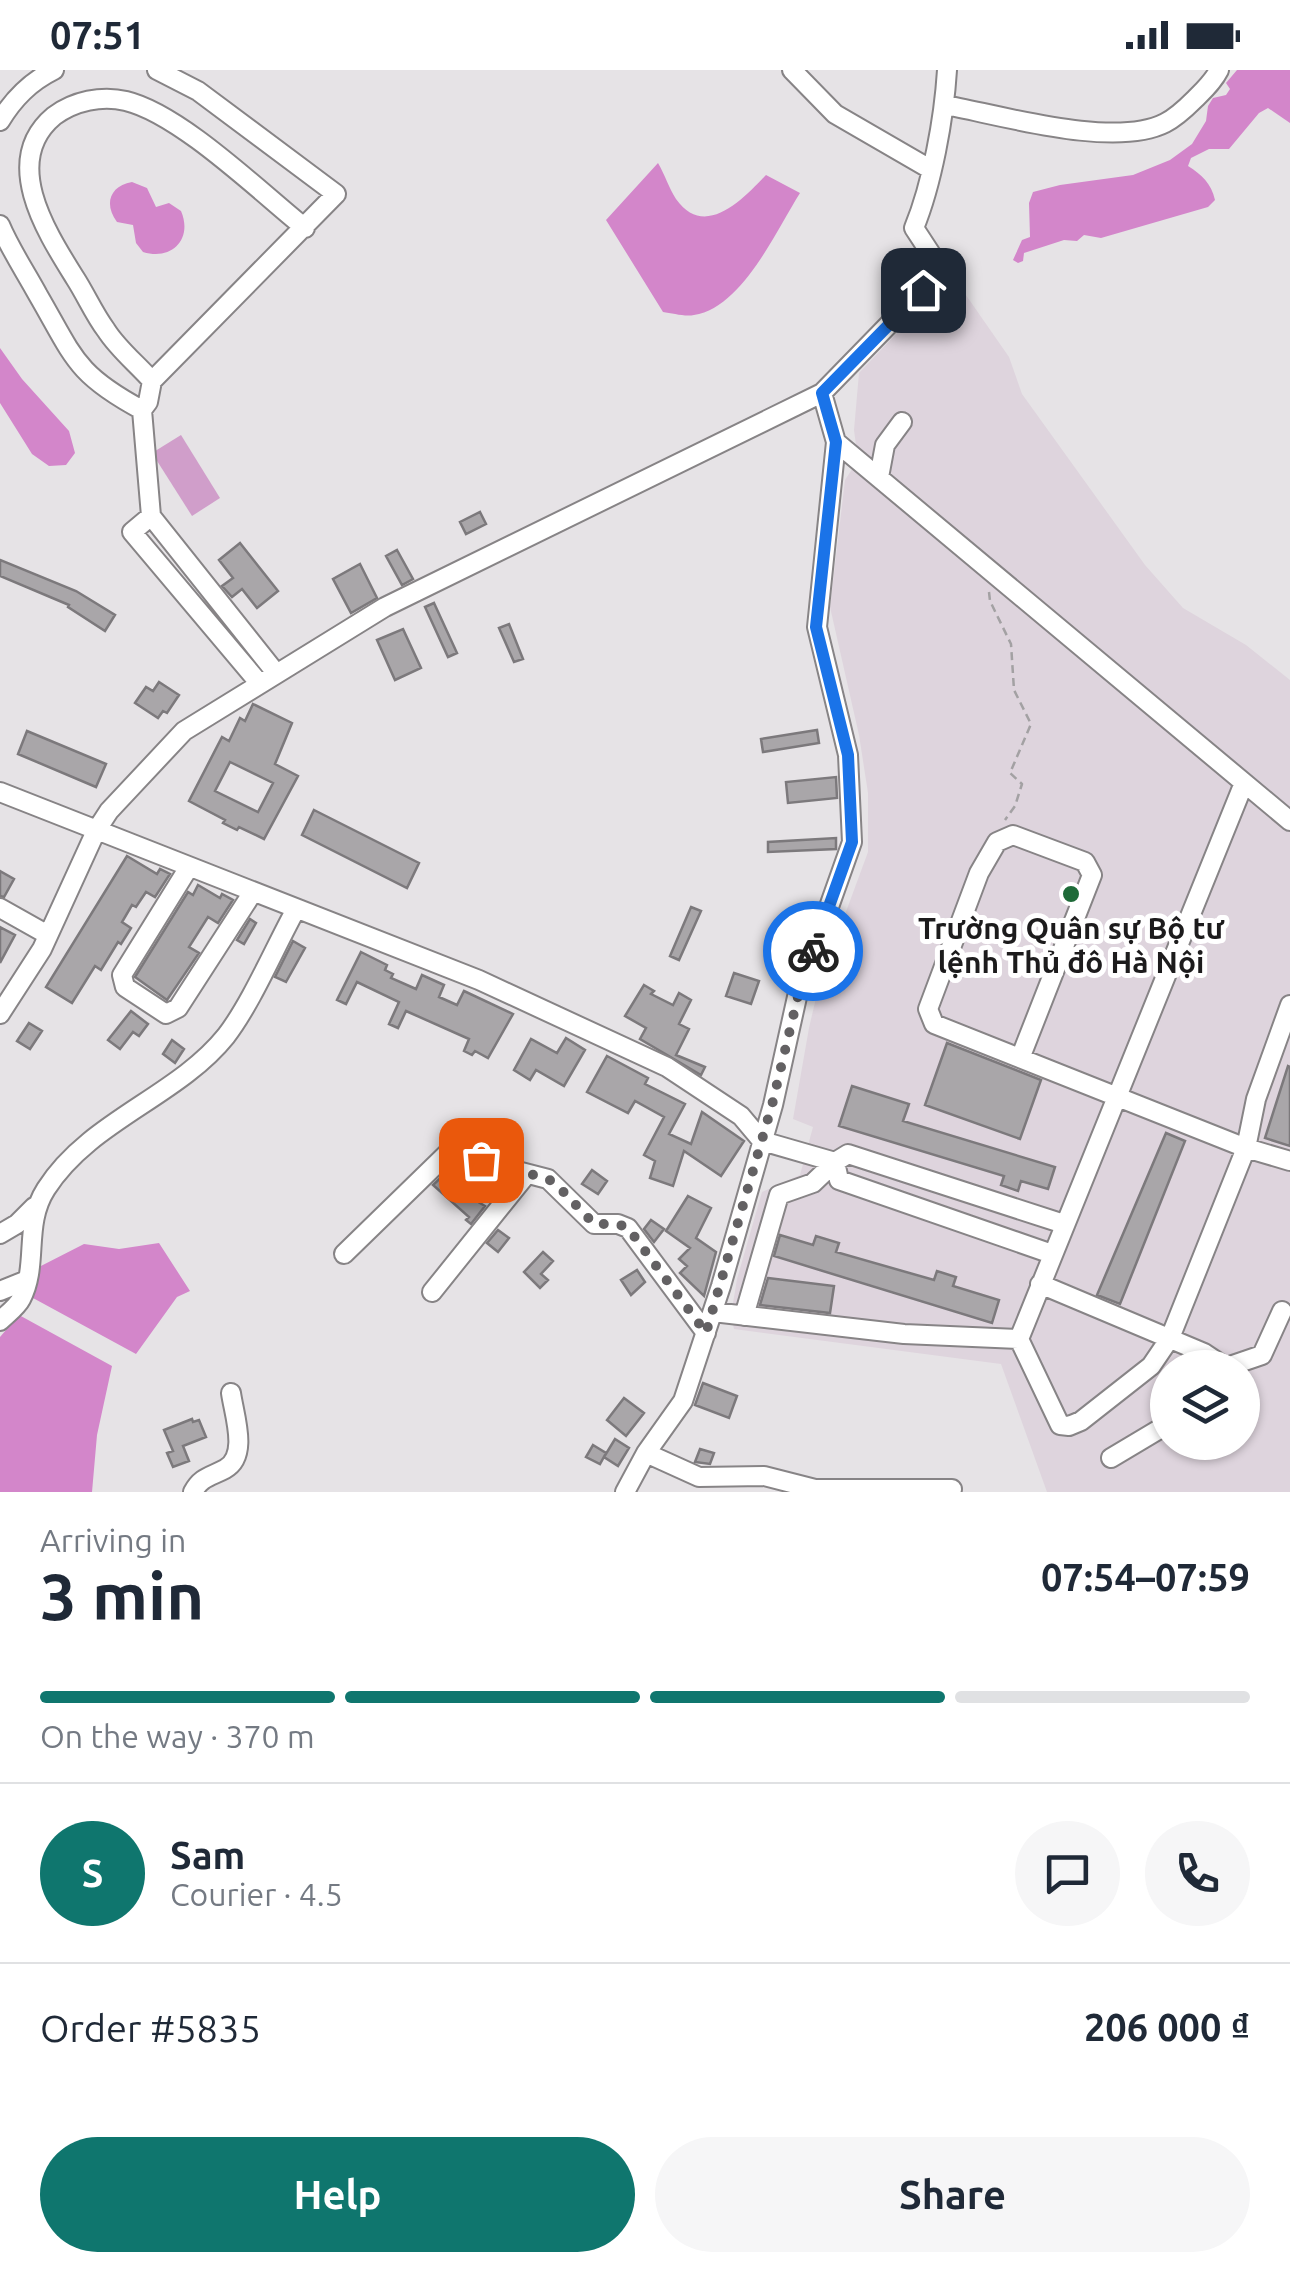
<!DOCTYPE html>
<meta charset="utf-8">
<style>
body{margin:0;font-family:Ubuntu,sans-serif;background:#f6f6f7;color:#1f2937;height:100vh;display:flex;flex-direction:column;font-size:38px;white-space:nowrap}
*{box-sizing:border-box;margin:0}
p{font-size:32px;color:#747a83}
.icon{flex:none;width:55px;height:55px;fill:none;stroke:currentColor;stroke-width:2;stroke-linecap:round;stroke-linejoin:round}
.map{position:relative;height:1422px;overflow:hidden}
.drawer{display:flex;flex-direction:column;background:#fff;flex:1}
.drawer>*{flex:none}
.fabs{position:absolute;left:1150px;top:1280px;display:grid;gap:20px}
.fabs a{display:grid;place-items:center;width:110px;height:110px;border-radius:50%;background:#fff;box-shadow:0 2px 8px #0004;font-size:50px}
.pin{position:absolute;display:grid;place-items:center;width:85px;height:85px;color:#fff;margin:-42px;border-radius:20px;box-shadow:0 5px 15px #0006}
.courier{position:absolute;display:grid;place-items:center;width:100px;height:100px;margin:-50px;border:8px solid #1a73e8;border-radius:50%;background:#fff;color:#222;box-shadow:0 2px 12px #0007}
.head em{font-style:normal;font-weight:600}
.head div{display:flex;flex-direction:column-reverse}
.head{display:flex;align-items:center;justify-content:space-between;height:170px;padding:0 40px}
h1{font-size:65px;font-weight:600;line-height:75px}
.bar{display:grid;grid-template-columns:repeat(4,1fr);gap:15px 10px;align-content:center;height:120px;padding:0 40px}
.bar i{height:12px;border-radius:8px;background:#e0e1e3}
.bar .selected{background:#0f766e}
.bar p{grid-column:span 4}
.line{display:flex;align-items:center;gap:25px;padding:0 40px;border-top:2px solid #e0e1e3}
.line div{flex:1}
.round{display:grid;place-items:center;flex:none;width:105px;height:105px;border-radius:52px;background:#f6f6f7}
.button{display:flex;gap:20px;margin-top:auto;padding:20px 40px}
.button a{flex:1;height:115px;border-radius:60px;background:#0f766e;color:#fff;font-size:40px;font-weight:600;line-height:115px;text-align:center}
.button a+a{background:#f6f6f7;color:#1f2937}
.status{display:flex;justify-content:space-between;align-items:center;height:70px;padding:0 50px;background:#fff;direction:ltr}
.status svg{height:28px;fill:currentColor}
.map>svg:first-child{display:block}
</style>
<div class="status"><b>07:51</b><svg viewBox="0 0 49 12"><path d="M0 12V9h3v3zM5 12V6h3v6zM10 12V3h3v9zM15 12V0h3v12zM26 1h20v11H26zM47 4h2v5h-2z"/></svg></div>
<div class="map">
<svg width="1290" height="1422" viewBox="0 0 1290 1422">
<rect width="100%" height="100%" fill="#e6e3e6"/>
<path fill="#ded4dd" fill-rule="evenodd" d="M952,205l57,82 13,37 123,171 38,43 63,37 44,35v812h-243l-46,-128 -267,-35 -3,-14 6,-36 25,-87 38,-17 13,-48 -20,-8 16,-91 10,-43 49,-133v-59l-9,-58 -29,-128 15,-127 13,-20 -4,-30 5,-57zM1168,1298h74v74h-74z"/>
<path fill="#d09eca" d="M181,365l39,63 -28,18 -40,-63z"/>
<path fill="#d386ca" d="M1237,0h53v53l-22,-15 -9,5 -30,36h-20l-18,9 -3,8c14,9 23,17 27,34l-7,7 -107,31 -17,-3 -7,6 -13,-1 -40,13 -1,8 -5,2 -5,-3 9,-20 8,-3 -1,-34 4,-11 27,-7 73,-10 37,-15 22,-16 14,-23 2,-15 5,-8 13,-3 4,-6 -4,-6z
M658,93c7,12 11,25 18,36 29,41 67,0 90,-24l34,18c-24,38 -58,115 -106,122 -9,2 -22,-2 -31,-3l-57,-92z
M132,112l15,6 9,19 13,-4 12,8c12,28 -9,50 -38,41l-7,-9 -3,-18 -16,-3c-13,-17 -8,-36 15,-40z
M0,278l22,31 47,52 6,22 -9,12 -17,1 -17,-12 -32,-51z
M159,1173l31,48 -13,6 -41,57 -103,-56 4,-30 47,-24 35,5z
M19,1245l93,51 -15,69 -5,57h-92v-155z"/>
<path fill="#a9a6a9" stroke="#7c797c" stroke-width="2.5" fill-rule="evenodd" d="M480,442l6,12 -20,10 -6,-12z
M240,473l38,48 -21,17 -15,-19 -10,8 -10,-11 11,-8 -14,-18z
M397,480l16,29 -11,6 -16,-29z
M0,490l76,31 39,24 -10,16 -37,-24 1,-2 -69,-29z
M360,494l17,34 -26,15 -18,-34z
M434,533l23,50 -9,4 -23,-50z
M509,554l14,35 -9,3 -15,-34z
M403,559l18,39 -26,12 -18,-40z
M159,612l20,13 -12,18 -4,-2 -5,7 -23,-15 11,-16 7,4z
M253,634l39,19 -17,41 23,12 -34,63 -25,-12 -2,3 -14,-7 2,-3 -36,-19 33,-64 7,4 11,-23 5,3zM230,692l43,21 -15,29 -43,-21z
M817,660l2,13 -56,9 -2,-13z
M27,661l79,33 -10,23 -78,-33z
M836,707l1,21 -49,5 -2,-21z
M314,740l105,53 -12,25 -105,-53z
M836,768v11l-68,3v-10z
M127,786l30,18 3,-5 10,5 -15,23 -9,-5 -10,15 -4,-2 -10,17 9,6 -10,16 -3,-2 -17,28 -6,-4 -23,37 -26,-16z
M0,801l14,8 -10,18 -4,-1z
M198,815l22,13 2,-4 11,6 -15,23 -10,-6 -19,30 10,6 -32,47 -32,-23 53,-85 5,3z
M691,837l10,4 -22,49 -9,-4z
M250,849l6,4 -12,21 -7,-4z
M0,857l15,8 -15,28z
M293,871l12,7 -19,34 -11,-5z
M361,882l26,13 -2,5 8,4 -2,4 25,11 6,-14 22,10 -5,12 18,8 7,-14 49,23 -25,44 -13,-7 -3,4 -8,-4 5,-12 -63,-28 -8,17 -9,-4 10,-22 -42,-20 -11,22 -9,-4z
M734,903l25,8 -8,23 -25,-8z
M644,915l10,6 -3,3 22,11 6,-12 12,7 -12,24 10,5 -13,26 29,12 -4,8 -61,-36 6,-11 -21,-12z
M131,941l17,13 -9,12 -6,-4 -13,17 -12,-9z
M29,953l13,8 -12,18 -13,-8z
M566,968l19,12 -21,36 -28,-16 -6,10 -16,-10 17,-31 26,14z
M172,970l12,9 -9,14 -12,-9z
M947,973l94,37 -21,59 -95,-34z
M607,986l41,22 -3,6 40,20 -16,30 22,10 11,-32 42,29 -23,35 -37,-25 -11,35 -23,-8 5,-17 -11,-6 20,-38 -29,-16 -7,12 -41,-21z
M1288,996l2,1v79l-25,-8z
M852,1016l57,18 -6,17 152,46 -7,22 -27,-8 -3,10 -17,-6 3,-9 -165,-50z
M1166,1063l19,8 -65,163 -23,-9z
M452,1097l33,31 -5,5 5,3 -14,18 -5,-4 3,-3 -36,-32z
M592,1100l15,11 -9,13 -16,-10z
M688,1126l23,12 -15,30 20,14 -12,44 -24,-23 7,-7 -8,-7 11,-11 -24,-17z
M651,1150l13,9 -10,13 -10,-13z
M498,1160l11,8 -11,14 -11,-9z
M780,1165l33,10 3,-9 23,7 -3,9 98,28 3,-9 19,6 -3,9 46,14 -7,23 -218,-67z
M543,1182l10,9 -12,13 7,6 -8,8 -16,-16z
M637,1200l8,12 -14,13 -10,-15z
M768,1208l66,8 -4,27 -70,-8z
M703,1313l34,13 -8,22 -34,-13z
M624,1328l20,15 -18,23 -19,-16z
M192,1349l1,3 6,-2 7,17 -23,9 6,15 -16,6 -6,-14 6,-2 -9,-21z
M615,1369l14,9 -11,18 -14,-9z
M593,1375l13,8 -6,11 -14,-7z
M700,1379l14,4 -4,11 -15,-2z"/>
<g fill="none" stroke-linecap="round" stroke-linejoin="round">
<defs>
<path id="minor" d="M157,0l41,21 138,103 -184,187 -4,21 -6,8 9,106 125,157
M792,0l43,44 95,55
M945,35c55,10 169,44 220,18 10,-5 21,-15 30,-24 9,-9 18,-17 24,-29
M0,51c14,-23 30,-39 54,-51
M0,155c10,24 25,46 38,70 36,62 37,79 104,115
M152,311c-15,-17 -34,-32 -46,-51 -12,-16 -20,-35 -31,-52 -28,-45 -75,-117 -21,-162 20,-15 48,-21 72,-15 54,13 133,90 179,127
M836,372l454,379
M879,407l6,-32 17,-23
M151,446l-19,16 128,152
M1244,713l-225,556 41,86 9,1 12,-5 70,-55 19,-28 76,-190 10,-49 34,-94
M0,722l479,188 188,87 74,49 21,25 73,21
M189,797l-67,108 3,12 41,27 12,-6 75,-116
M0,838l48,27
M0,944l42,-65 54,-118 13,-20 75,-80 201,-124 437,-214 116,-119 -7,-20 -17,-26c18,-44 30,-109 33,-158
M1021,986l71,-181 -7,-13 -72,-27 -16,7 -18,31 -51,136 6,15 312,124 44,13
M0,1164l17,-10 17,-17
M344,1184l111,-108 32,17 61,16 46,45h24l10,4 78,105
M1052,1184l-213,-74 -4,-18 13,-8 216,70
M1040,1214l164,69 21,14
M0,1221l27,-11
M432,1222l94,-117
M713,1242l191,22 115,5
M744,1246l35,-121 34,-12 22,-21
M0,1251c7,-7 17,-14 21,-22 18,-34 2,-74 25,-110 43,-68 131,-92 180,-153 26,-34 49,-89 70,-127
M1224,1298l38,-13 20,-44
M646,1383l53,24 65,-1 51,13h137
M1111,1388l57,-34
M193,1422c8,-15 17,-15 32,-23 24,-13 9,-54 6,-76
M625,1422l21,-39 37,-52 38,-115 52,-181 24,-108 55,-155 -4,-87 -31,-128 19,-185 -14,-49"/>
</defs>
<use href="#minor" stroke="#878486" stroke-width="22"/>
<path stroke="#a3a1a3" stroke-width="2.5" stroke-dasharray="8 5" stroke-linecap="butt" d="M989,522l1,9 21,43 3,46 17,34 -21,49 12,11 -7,22 -10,14"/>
<use href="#minor" stroke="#fff" stroke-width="18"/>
</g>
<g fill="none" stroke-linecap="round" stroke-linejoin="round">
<path stroke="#636163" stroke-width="10" stroke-dasharray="0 18" d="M481,1090l67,19 8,5 38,40h24l10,4 78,105 66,-228 26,-109 15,-45"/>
<path stroke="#1a73e8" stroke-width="12" d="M813,881l39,-109 -4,-87 -32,-128 20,-185 -14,-49 101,-103"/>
</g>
<circle fill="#1e6a38" stroke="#fff" stroke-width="4" cx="1071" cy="824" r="10"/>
<g text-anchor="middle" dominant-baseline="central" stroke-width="10" stroke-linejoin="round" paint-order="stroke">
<g font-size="30" font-weight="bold" fill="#1c1b1c" stroke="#fff">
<text x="1071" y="858">Trường Quân sự Bộ tư<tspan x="1071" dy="34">lệnh Thủ đô Hà Nội</tspan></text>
</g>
</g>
</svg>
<div class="fabs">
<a><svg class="icon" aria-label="layers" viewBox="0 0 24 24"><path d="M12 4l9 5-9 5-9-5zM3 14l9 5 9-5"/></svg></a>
</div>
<div class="pin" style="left:481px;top:1090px;background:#ea580c"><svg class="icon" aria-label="bag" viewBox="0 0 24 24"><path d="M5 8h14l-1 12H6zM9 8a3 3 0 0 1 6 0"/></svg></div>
<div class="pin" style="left:923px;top:220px;background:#1f2937"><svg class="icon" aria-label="home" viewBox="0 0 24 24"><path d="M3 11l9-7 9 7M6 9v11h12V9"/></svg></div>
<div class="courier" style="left:813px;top:881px"><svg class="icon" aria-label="bike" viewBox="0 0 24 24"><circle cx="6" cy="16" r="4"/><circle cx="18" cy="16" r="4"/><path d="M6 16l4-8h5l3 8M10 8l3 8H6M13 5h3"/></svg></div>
</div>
<section class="drawer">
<div class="head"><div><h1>3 min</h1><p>Arriving in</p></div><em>07:54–07:59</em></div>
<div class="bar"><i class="selected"></i><i class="selected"></i><i class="selected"></i><i></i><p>On the way · 370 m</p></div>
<div class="line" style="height:180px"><b class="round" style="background:#0f766e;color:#fff">S</b><div><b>Sam</b><p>Courier · 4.5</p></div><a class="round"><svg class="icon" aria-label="chat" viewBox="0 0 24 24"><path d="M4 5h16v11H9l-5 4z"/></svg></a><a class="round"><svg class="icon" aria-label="phone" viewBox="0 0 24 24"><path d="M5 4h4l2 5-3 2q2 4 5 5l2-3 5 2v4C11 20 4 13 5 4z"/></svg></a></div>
<div class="line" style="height:130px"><div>Order #5835</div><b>206 000 ₫</b></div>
<div class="button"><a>Help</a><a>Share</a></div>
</section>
